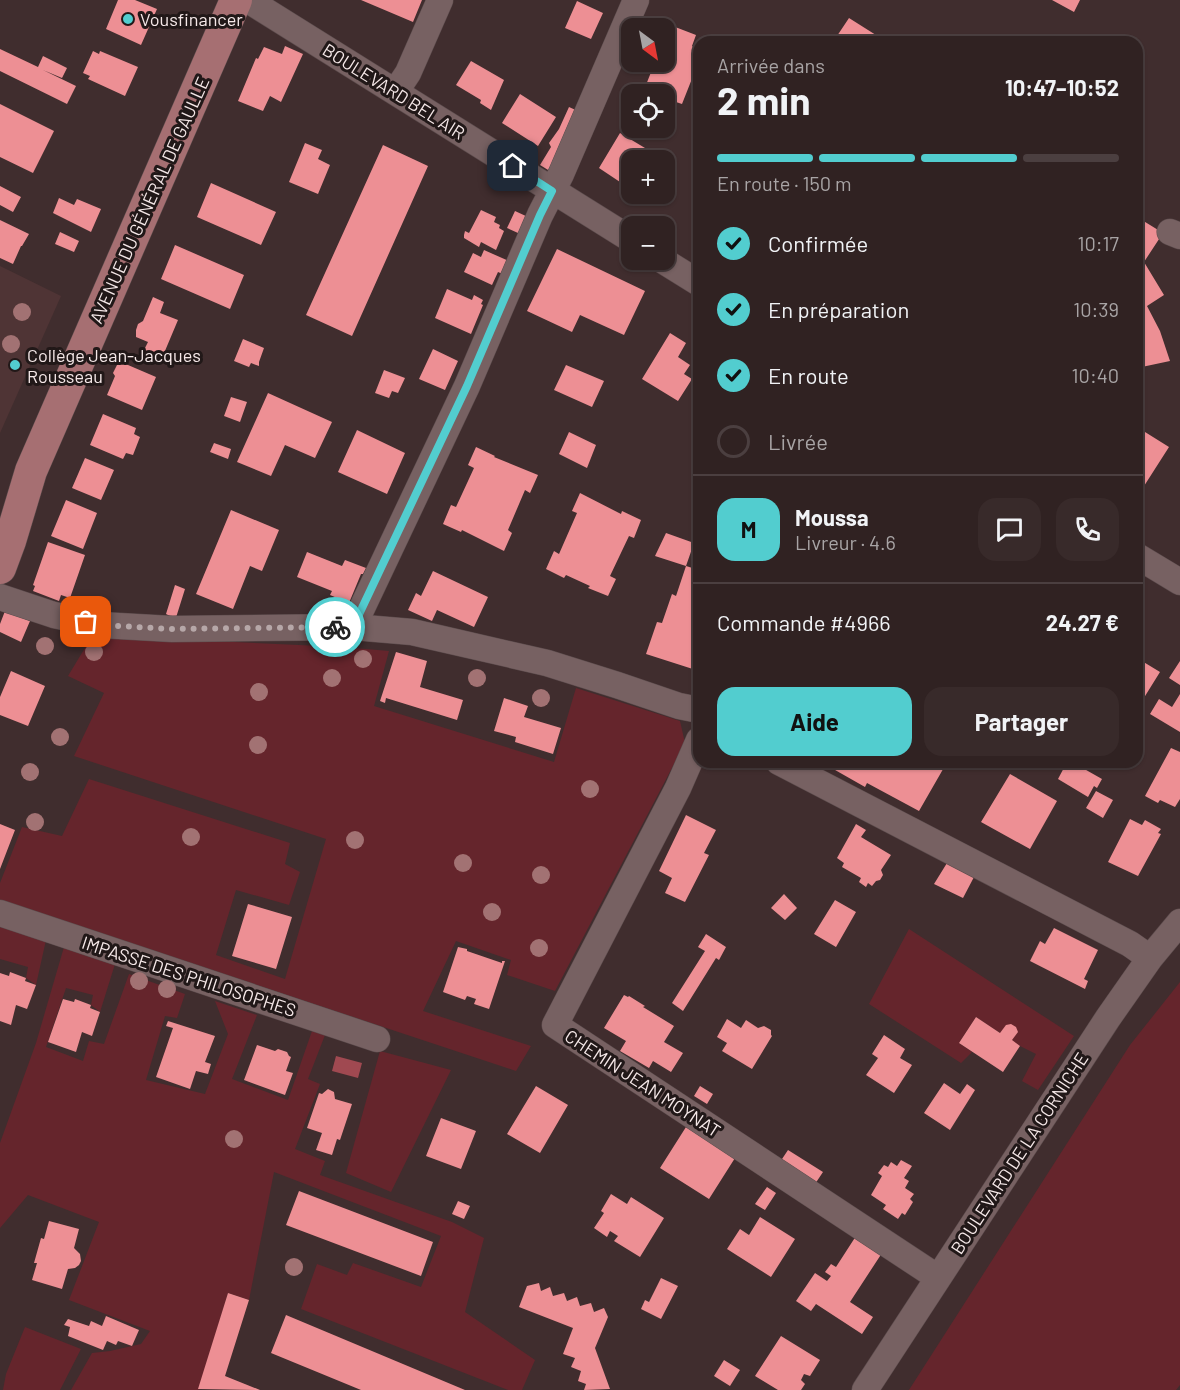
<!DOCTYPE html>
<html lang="fr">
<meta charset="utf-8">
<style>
body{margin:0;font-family:Barlow,sans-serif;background:#382a2a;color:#f1f3f6;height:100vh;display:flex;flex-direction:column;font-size:22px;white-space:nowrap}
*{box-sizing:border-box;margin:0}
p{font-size:20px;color:#a8a4a5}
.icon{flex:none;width:33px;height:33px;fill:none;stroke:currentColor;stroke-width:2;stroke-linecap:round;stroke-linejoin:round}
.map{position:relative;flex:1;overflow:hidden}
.sheet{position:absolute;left:693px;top:36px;width:450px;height:732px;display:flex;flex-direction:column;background:#302222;border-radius:18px;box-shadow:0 2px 4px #0004,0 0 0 2px #4b3f40}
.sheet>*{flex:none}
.needle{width:39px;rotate:148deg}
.fabs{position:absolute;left:621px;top:18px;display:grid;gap:12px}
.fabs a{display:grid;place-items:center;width:54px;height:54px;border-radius:12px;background:#302222;box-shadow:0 2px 4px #0004,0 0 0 2px #4b3f40;font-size:30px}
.pin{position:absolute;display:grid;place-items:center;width:51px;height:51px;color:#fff;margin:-26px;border-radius:12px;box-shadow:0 3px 9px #0006}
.courier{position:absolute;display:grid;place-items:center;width:60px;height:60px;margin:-30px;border:4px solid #52cdcf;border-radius:50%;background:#fff;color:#222;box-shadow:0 2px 8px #0007}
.overview em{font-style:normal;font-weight:700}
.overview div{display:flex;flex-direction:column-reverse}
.overview{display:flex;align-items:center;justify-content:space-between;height:102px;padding:0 24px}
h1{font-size:39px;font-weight:700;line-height:45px}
.bar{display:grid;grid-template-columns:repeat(4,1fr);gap:9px 6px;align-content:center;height:72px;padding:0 24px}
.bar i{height:8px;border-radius:4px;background:#4b3f40}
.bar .current{background:#52cdcf}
.bar p{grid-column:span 4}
.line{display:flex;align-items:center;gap:15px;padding:0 24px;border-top:2px solid #4b3f40}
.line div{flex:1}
.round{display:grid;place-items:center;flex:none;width:63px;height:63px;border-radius:18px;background:#382a2a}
ol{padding:0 24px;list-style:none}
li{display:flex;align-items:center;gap:18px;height:66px}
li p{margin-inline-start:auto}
li .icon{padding:6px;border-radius:50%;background:#52cdcf;color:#111;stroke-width:4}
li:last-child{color:#a8a4a5}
li i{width:33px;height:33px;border:3px solid #4b3f40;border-radius:50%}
.primary-button{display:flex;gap:12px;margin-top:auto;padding:12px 24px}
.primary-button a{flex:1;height:69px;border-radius:18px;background:#52cdcf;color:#111;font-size:24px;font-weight:700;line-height:69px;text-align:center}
.primary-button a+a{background:#382a2a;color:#f1f3f6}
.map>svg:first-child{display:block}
</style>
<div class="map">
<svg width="1180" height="1390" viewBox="0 0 1180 1390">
<rect width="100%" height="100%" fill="#402d2e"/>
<path fill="#4f3435" d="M0,266l61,30 -61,137z"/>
<path fill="#65252c" d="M94,633l96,7 153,7 46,4 -15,55 180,56 22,-74 104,33 5,22 -130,248 -48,-16 4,-15 -55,-19 -33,70 108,35 -15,25 -516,-171v-17l22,-56 40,9 27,-57 201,64 -5,21 15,8 -11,33 -53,-15 -20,65 69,24 41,-140 -252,-83 30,-63 -36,-17z
M0,927l46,13 -10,45 -10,-7 2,-11 -28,-8z
M909,929l165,107 -36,54 -16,-9 14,-27 -16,-8 -44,-29 -17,26 13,9 -11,11 -92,-59z
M64,947l51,17 -15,48 -9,-7 2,-10 -27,-7 -20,59 37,14 6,-20 15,3 25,-70 56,20 -8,24 -12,-2 -19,64 59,14 23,-60 -13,-33 42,14 -25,64 56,21 24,-69 13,4 -17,44 12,5 -25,65 30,12 -5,14 132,47 32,16 -19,74 70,48 -13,30h-14l-207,-81 16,-45 30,11 6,-12 68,24 20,-51 -167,-64 -25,128 -21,-7 -29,96 1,1h-129l21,-37 18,-2 31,-7 9,-13 -81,-31 30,-78 -71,-27 -28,33v-85l36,-100z
M1180,982v403l-4,5h-267l221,-345z
M380,1051l71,19 -60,122 -45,-19z
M25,1327l56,22 -21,41h-57l3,-16z"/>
<path fill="#a04951" d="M336,1056l26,7 -4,15 -26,-7z"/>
<path fill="#ed8f94" d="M118,0h17l22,9 -16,36 -35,-16z
M361,0h61l-9,22z
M1052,0h28l-6,12z
M577,1l26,12 -12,26 -26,-11z
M849,18l38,24h-54z
M670,25l26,10 -4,11 7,3v12l-17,43 -18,-6v-4h-8l-12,-4 11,-28h9v-23z
M285,46l18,8 -22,48 -11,-6 -7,15 -25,-10 18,-43 2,1 6,-12 18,7z
M0,49l38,18 5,-11 24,12 -5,10 -19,-8 33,16 -9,18 -67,-33z
M93,51l6,3 1,-3 38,16 -13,29 -37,-17 2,-3 -7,-3z
M471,61l33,19 -13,30 -11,-7 1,-3 -25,-15z
M520,94l36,23 -18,29 -36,-23z
M0,104l54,27 -21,42 -33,-16z
M569,107l11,5 -27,61 -13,-8 11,-18 -2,-4 10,-14z
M620,133l40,24 -2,3h-26v30l-33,-22z
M305,143l17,7 -4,9 12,6 -12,29 -29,-12z
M383,145l45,21 -76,170 -46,-21z
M211,183l65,29 -15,33 -64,-28z
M0,186l21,11 -8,15 -13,-7z
M59,198l15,7 3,-6 24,10 -10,23 -38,-19z
M481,210l15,7 -2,5 6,3 -1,3 5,3 -8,19 -15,-8 -2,5 -15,-9v-3l1,-4 4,2z
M515,211l13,6 -10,16 -11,-5z
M1137,217l26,16 -19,29 20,33 -17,11 13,25 10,30 -33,7z
M0,220l29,14 -7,12h-1l-8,18 -13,-6z
M60,232l19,9 -5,11 -19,-8z
M175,245l69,30 -14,34 -69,-30z
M557,249l88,42 -21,44 -44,-20 -8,17 -45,-21z
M484,250l27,12 -6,13 -7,-3 -6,13 -28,-13 9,-19 8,4z
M447,289l25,11 2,-5 9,5 -2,4 2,1 -12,29 -36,-16z
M153,297l11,5 -4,11 18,7 -16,38 -18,-8 4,-8 -12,-5v-7l2,-6 5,-3z
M670,333l16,10 -8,14 12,8 -6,9 8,5 -14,22 -36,-22z
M243,339l21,9 -5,14v4l-8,-3 -2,4 -15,-6z
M433,349l25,12 -13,29 -26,-11z
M121,362l35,15 -14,33 -35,-15 8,-19 -2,-3 4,-8 3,-1z
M566,365l38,16 -12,26 -38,-17z
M384,370l21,8 -7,15 -6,-2 -3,7 -14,-5z
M268,393l64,29 -17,36 -30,-13 -14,31 -34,-14z
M231,397l16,5 -7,20 -16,-6z
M103,414l33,14 -2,6 6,3 -7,18 -7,-2 -3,6 -33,-14z
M1137,427l32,20 -32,50z
M357,430l48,23 -18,41 -49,-22z
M569,432l27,13 -9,23 -28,-14z
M214,443l17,6 -3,10 -18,-7z
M476,447l19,9 -1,1 44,18 -8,18 -5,-3 -17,40 4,3 -8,18 -42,-21 -1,2 -18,-8 8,-19 5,2 18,-39 -6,-3z
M85,458l29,12 -13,30 -29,-12z
M580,493l41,21 1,-3 19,9 -7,18 -5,-2 -19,40 6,3 -8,17 -20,-8 2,-2 -24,-11 -2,3 -18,-9 8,-18 5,3 18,-41 -5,-2z
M66,500l31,13 -14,36 -32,-13z
M231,510l48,20 -17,41 -12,-5 -17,43 -37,-15z
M666,533l28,10 -8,23 -31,-10z
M48,542l37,13 -15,43 -9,-3 -2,6 -26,-10 2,-5 -2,-1z
M307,552l35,14 3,-6 21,8 -3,6h-2l-12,29 -19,-8 2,-4 -35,-14z
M686,566l13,4v101l-53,-17 11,-32 5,1 10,-29 4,2z
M433,571l55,26 -14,30 -37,-17 -5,11 -24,-11 8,-17 5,3z
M175,585l10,4 -11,35h-7l3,-8 -4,-2z
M5,611l25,10 -9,21 -21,-10v-8z
M396,652l31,9 -7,26 43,13 -6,20 -71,-22 -1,5 -5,-2z
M1137,658l23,14 -23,37z
M1180,661v24l-11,-7z
M11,671l34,15 -17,40 -28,-11v-18z
M1180,694v38l-30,-18 9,-15 13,8z
M504,698l24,8 -4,11 37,11 -8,26 -38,-12 1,-5 -22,-6z
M1171,748l9,4v47l-5,8 -15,-7 -2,3 -13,-7z
M821,762h123l2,2 -27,47 -52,-28 -2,4z
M1067,762h5l30,17 -5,9 -3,-2 -6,11 -30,-18z
M1010,774l47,27 -27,48 -49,-27z
M1096,791l17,9 -10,18 -17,-10z
M686,815l30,15 -12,23 5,2 -24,47 -20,-9 7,-15 -13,-7z
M1130,819l12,6 3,-5 16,9 -3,4 3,1 -23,42 -30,-14z
M0,824l15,6 -15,39z
M856,824l10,6 -5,7 30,18 -10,15 2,5 -3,5 -4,1 -4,5 -4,-3 -2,4 -7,-5 2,-4 -19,-11 2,-4 -7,-5z
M947,863l27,14 -11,21 -29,-14z
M784,894l13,14 -12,12 -14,-12z
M835,900l21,12 -20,35 -22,-13z
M248,904l44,13 -16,52 -44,-13z
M1054,928l44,22 -14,29 4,2 -3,8 -55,-28 10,-20 5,3z
M706,934l20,13 -7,13 -3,-2 -33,53 -11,-8 33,-52 -7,-4z
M458,947l9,2v2l35,12v-2h3l-16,48 -15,-5 2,-5 -9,-3 -2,4 -22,-8z
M10,972l16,6 -1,3 11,4 -9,24 -11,-4 -5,20 -11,-4v-48l9,3z
M624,995l4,2 1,-1 16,10 -2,1 31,19 -10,16 19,11 -12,19 -18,-11 -4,7 -29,-17 6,-10 -22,-13z
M63,999l11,3 1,-3 16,6 -1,3 10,4 -8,24 -10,-4 -6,20 -28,-10z
M976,1017l24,16 6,-8 5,-1 5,3 2,5 -6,8 8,6 -17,26 -44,-29z
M727,1019l14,9 5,-8 12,8 6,-2 7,4v5l1,1 -20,33 -30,-18 5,-8 -10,-6z
M168,1021l47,15 -10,26 6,2 -3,10 -12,-3 -6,18 -34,-12 17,-49 -7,-2z
M884,1035l21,14 -5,9 12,7 -18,28 -28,-18 12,-17 -6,-4z
M257,1045l18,6 3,-2 9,3 2,4 2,1 -5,14 7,2 -8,22 -41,-15z
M944,1083l16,11 7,-10 8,6 -25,40 -26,-17z
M536,1086l32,19 -28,48 -33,-19z
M700,1086l13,8 -6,10 -13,-8z
M328,1089l6,3 1,7 17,5 -12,36 -3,-1 -5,16 -16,-5 6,-17 -15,-5 12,-35 3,1z
M441,1118l35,13 -15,38 -35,-13z
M686,1127l49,31 -26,41 -49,-31z
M788,1150l35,22 -8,12 -35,-22z
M901,1160l11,6 -8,12 5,3 -4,7 9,6 -4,5 3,3 -8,13 -3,-2 -4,6 -15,-10 3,-4 -15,-10 11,-19 -4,-3 6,-8 4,2 3,-5 6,4z
M767,1187l9,6 -11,17 -10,-6z
M299,1191l134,51 -12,34 -135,-51z
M611,1194l16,10 4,-7 33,21 -24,39 -26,-16 4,-5 -8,-5 -3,6 -13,-9 10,-15 -3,-2z
M458,1201l12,5 -6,13 -12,-5z
M760,1217l35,22 -24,38 -44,-28 13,-20 9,6z
M49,1221l30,8 -5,19 6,6 1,7 -2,4 -4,3 -7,1 -6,20 -30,-9 5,-17h-3l7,-25 3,1z
M856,1236l26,17 -32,49 23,15 -11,17 -46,-30 -5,7 -15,-10 19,-28 12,8 4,-5 -6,-4 6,-8 5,3z
M661,1278l17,8 -17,33 -20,-10 4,-9 4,2z
M539,1283l2,8 9,-4 3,9 11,-3 3,8 10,-4 3,9 11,-3 3,9 10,-4 4,9 -13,31 15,41 -26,1 2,-6 -8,-3 3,-10 -10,-4 4,-9 -12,-4 10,-26 -54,-21 8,-21z
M228,1293l21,7 -24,76 35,14 -62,-1z
M286,1315l179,75h-104l-90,-37z
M106,1316l33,14 -7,16 -14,-5 -2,4 -9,-4 -4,9 -35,-14 2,-9 -6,-2 4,-6 21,7 2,-5 11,5z
M781,1336l39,24 -10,16 -6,-2 -3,6 4,4 -4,6h-23l-23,-14z
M724,1360l16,10 -10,16 -16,-10z"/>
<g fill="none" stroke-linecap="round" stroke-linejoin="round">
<defs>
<path id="minor" d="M248,0l384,240
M396,91l12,-18 32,-73
M1170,232l10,4
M662,260l37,23
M1137,556l43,26
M0,597l54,18 47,10 71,4 181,-2 59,5 135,31 70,22 62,21 20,4
M353,627l114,-241 73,-171 21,-41 75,-174
M699,740l-21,48 -123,237 382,252
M779,762l351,182 20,14
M0,913l377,126
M865,1390l243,-372 42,-60 30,-36"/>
<path id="major" d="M0,568l10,-27 21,-70 205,-471"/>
</defs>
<use href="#minor" stroke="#5c4c4d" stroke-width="27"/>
<use href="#major" stroke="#5c4c4d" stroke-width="33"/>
<use href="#minor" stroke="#776162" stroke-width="26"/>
<use href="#major" stroke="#a66f72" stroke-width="32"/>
</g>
<g fill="#a27273">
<circle cx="22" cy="312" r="9"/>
<circle cx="11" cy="344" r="9"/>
<circle cx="45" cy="646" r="9"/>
<circle cx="94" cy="652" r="9"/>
<circle cx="363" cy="659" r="9"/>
<circle cx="332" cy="678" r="9"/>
<circle cx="477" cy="678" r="9"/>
<circle cx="259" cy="692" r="9"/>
<circle cx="541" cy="698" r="9"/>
<circle cx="60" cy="737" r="9"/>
<circle cx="258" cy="745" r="9"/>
<circle cx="30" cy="772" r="9"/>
<circle cx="590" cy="789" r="9"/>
<circle cx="35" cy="822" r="9"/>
<circle cx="191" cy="837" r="9"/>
<circle cx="355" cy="840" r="9"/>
<circle cx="463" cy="863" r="9"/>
<circle cx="541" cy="875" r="9"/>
<circle cx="492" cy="912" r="9"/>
<circle cx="539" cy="948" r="9"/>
<circle cx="139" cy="981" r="9"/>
<circle cx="167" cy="989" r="9"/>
<circle cx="234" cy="1139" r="9"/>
<circle cx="294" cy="1267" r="9"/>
</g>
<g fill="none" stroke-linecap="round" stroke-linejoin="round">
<path stroke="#b6a7a8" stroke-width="6" stroke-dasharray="0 10.8" d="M86,622l15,3 71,4 163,-2"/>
<path stroke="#52cdcf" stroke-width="8" d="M335,627h18l114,-241 73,-171 12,-24 -39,-25"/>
</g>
<g fill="#52cdcf" stroke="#211818" stroke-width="2">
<circle cx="128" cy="19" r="6"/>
<circle cx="15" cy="365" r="6"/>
</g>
<g text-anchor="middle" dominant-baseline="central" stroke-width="6" stroke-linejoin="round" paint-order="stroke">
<g font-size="18" fill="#f6e9e9" stroke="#211818" text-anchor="start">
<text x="140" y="19">Vousfinancer</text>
<text x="27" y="355">Collège Jean-Jacques<tspan x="27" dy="21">Rousseau</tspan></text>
</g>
<g font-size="18" fill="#f6e9e9" stroke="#211818">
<text transform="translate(394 91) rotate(32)">BOULEVARD BEL AIR</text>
<text transform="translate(149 200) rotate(-66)">AVENUE DU GÉNÉRAL DE GAULLE</text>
<text transform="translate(189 976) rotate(18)">IMPASSE DES PHILOSOPHES</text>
<text transform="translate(643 1083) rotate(33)">CHEMIN JEAN MOYNAT</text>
<text transform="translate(1019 1153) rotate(-57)">BOULEVARD DE LA CORNICHE</text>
</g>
</g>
</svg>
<div class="fabs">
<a><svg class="needle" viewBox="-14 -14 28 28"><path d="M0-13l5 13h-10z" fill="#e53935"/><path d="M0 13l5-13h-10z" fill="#a8a4a5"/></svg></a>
<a><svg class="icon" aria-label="locate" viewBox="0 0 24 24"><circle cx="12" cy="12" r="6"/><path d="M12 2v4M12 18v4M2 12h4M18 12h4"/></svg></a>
<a>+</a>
<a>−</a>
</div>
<div class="pin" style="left:86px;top:622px;background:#ea580c"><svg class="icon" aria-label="bag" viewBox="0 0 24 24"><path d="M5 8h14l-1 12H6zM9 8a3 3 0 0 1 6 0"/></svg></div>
<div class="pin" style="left:513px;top:166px;background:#1f2937"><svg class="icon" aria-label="home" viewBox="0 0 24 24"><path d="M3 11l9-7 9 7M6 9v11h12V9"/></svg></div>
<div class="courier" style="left:335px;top:627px"><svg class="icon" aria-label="bike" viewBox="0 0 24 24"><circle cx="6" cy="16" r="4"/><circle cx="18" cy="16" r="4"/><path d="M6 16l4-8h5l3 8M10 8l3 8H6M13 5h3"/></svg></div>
<section class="sheet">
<div class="overview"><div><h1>2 min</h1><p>Arrivée dans</p></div><em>10:47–10:52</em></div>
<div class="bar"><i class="current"></i><i class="current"></i><i class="current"></i><i></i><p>En route · 150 m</p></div>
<ol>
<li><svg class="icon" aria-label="check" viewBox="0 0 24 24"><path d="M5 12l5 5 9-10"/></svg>Confirmée<p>10:17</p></li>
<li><svg class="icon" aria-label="check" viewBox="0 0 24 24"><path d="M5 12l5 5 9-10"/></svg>En préparation<p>10:39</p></li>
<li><svg class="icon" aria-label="check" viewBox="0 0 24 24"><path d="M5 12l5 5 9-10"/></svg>En route<p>10:40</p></li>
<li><i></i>Livrée</li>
</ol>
<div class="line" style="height:108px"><b class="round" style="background:#52cdcf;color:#111">M</b><div><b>Moussa</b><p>Livreur · 4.6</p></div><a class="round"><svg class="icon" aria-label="chat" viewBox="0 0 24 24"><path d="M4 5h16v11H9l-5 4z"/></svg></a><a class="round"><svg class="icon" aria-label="phone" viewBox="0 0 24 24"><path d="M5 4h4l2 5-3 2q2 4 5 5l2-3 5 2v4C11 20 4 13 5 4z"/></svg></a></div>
<div class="line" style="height:78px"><div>Commande #4966</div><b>24.27 €</b></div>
<div class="primary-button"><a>Aide</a><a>Partager</a></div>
</section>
</div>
